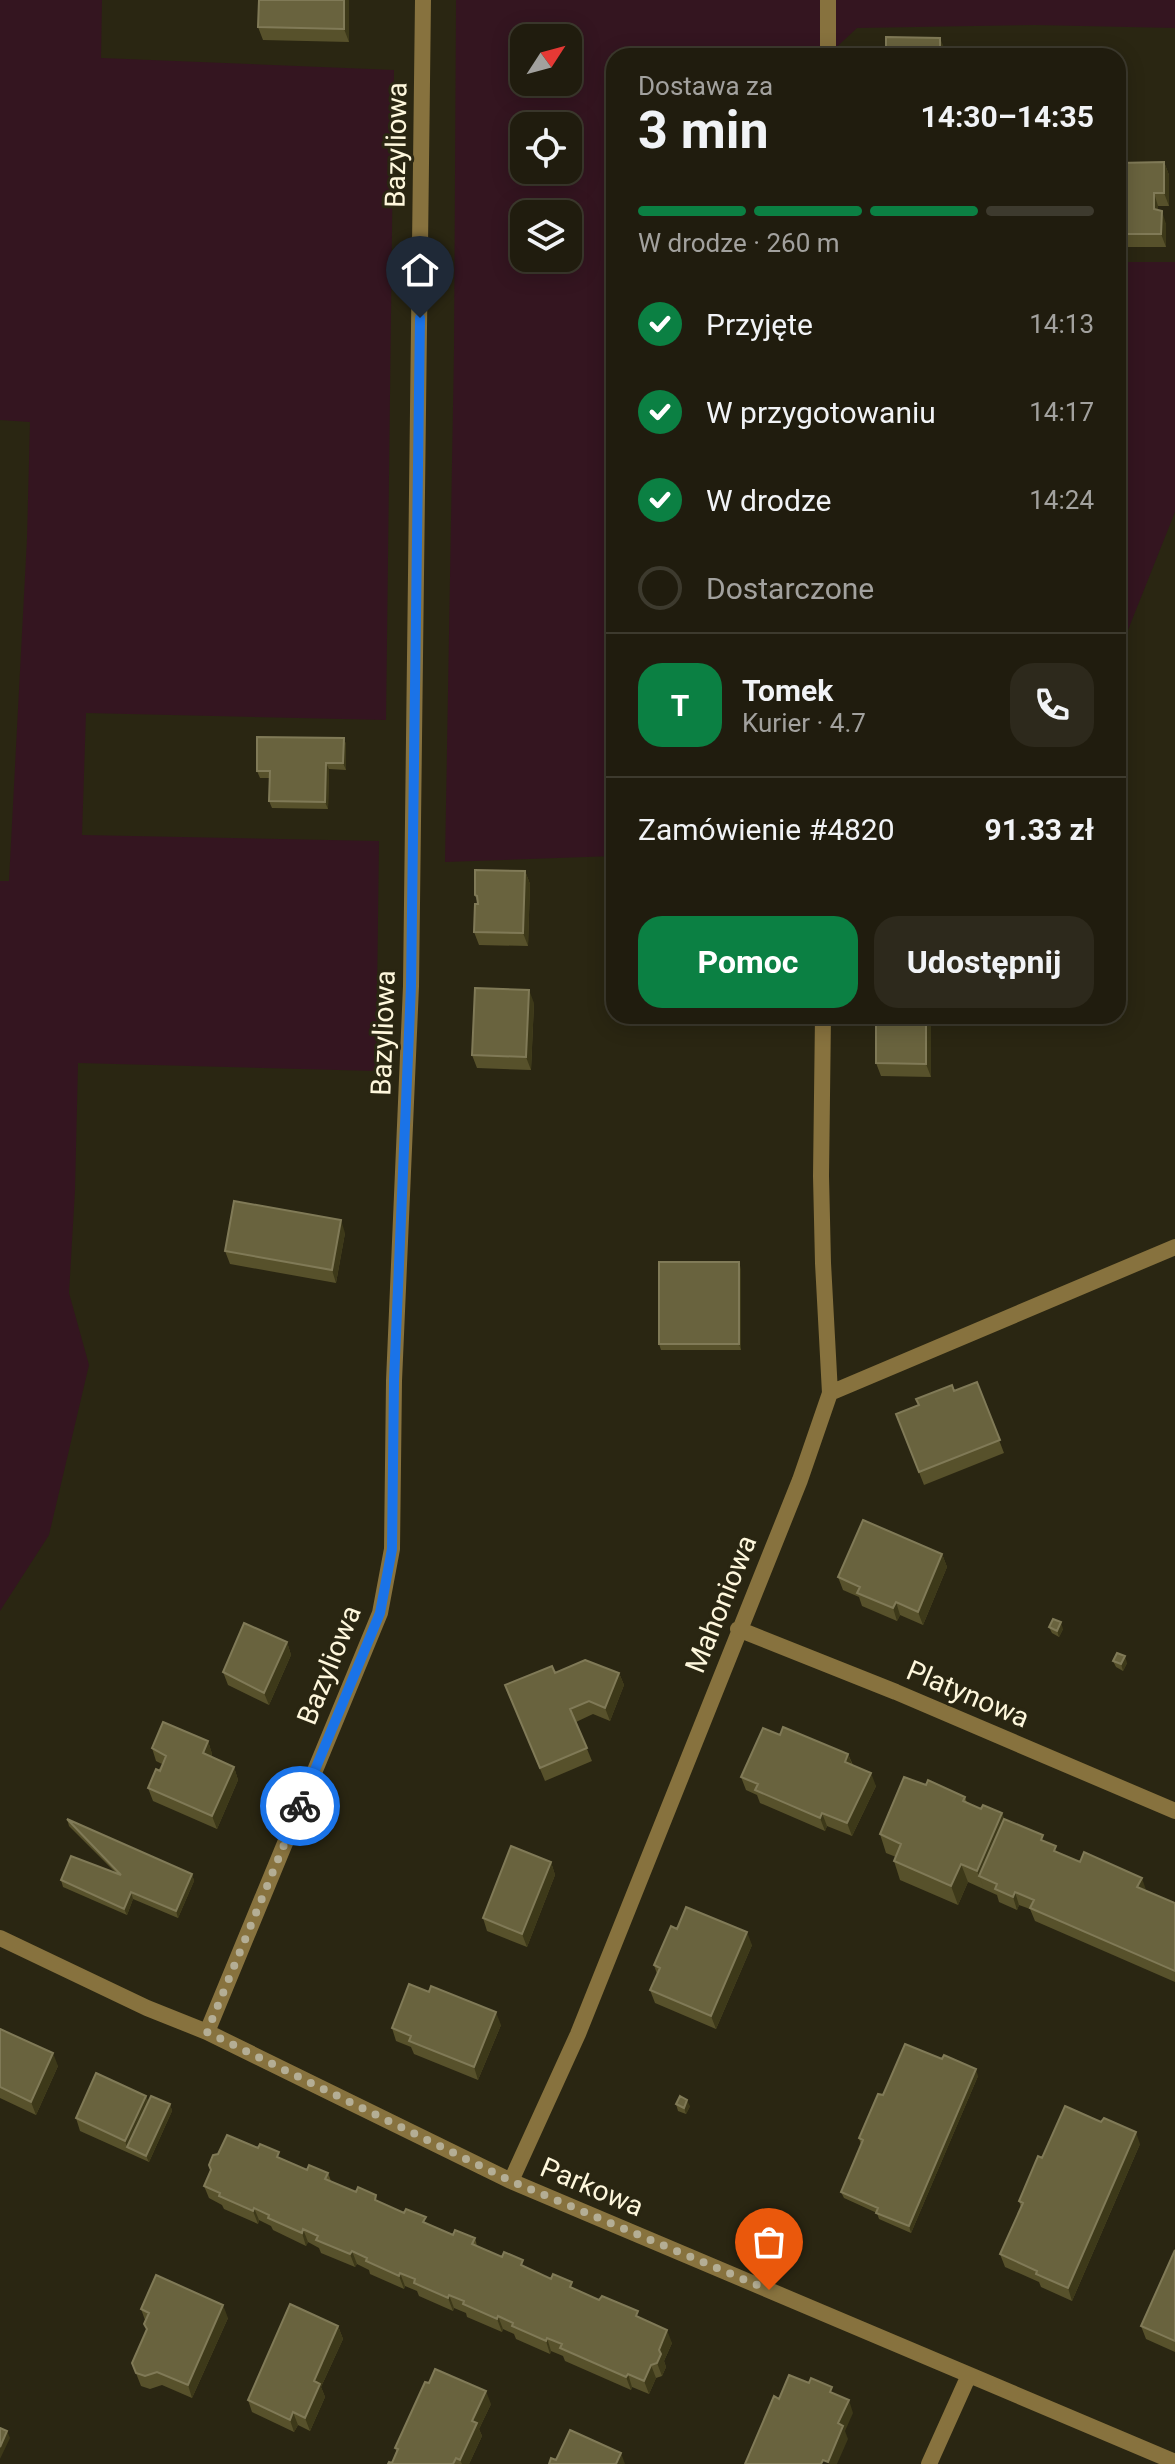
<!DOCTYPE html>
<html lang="pl">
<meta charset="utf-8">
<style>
body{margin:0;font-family:Roboto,sans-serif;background:#2d291c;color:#f1f3f6;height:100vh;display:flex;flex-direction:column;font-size:30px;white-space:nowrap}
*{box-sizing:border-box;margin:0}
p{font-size:26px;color:#a2a19e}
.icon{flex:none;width:44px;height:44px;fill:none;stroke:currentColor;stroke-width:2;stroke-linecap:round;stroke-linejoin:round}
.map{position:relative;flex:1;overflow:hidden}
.drawer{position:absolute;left:606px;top:48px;width:520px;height:976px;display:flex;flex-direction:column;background:#201c0e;border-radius:24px;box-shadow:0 4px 20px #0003,0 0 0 2px #3d3a2e}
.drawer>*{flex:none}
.needle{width:52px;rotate:54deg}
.fabs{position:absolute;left:510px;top:24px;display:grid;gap:16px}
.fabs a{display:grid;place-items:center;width:72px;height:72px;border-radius:16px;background:#201c0e;box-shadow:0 4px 20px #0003,0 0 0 2px #3d3a2e;font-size:40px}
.pin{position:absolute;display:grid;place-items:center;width:68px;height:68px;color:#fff;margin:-82px -34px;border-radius:50% 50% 50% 0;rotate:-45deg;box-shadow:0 0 8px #0007}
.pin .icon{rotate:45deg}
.courier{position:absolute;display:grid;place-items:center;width:80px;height:80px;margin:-40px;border:6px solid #1a73e8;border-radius:50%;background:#fff;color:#222;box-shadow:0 2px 10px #0007}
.headline em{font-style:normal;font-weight:700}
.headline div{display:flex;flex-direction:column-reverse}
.headline{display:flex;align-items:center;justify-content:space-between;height:136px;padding:0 32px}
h1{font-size:52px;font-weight:700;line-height:60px}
.bar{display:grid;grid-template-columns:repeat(4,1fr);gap:12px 8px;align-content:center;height:96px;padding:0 32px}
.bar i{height:10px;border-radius:6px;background:#3d3a2e}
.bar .on{background:#0b8043}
.bar p{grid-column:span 4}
.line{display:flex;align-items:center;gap:20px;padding:0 32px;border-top:2px solid #3d3a2e}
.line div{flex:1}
.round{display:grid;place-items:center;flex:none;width:84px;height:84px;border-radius:24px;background:#2d291c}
ol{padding:0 32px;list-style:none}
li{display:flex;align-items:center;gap:24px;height:88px}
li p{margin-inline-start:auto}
li .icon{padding:8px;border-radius:50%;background:#0b8043;color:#fff;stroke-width:4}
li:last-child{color:#a2a19e}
li i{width:44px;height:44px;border:4px solid #3d3a2e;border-radius:50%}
.primary-button{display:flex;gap:16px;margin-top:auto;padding:16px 32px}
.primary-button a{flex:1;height:92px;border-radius:24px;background:#0b8043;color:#fff;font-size:32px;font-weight:700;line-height:92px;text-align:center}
.primary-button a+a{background:#2d291c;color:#f1f3f6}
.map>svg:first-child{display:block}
</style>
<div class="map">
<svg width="1175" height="2464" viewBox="0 0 1175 2464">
<rect width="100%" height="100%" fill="#2a2612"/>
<path fill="#341520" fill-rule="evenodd" d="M0,0h102l-1,58 293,12 -8,650 -300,-7 -4,122 297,6 -3,230 -298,-8 -3,127 -6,103 20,72 -40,170 -49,76v-730h9l18,-343 3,-116 -30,-2z
M456,0h719v28l-140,-3 -178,3 -30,28h-213v800l-169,6 9,-512zM524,38h44v44h-44zM524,126h44v44h-44zM524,214h44v44h-44z
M1118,262h57v250l-57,143z"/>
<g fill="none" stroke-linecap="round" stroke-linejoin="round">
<path stroke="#87723e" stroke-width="16" d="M828,0v56
M830,1393l345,-146
M738,1629l158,63 279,119
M0,1938l147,70 60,24 304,149 664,281
M207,2032l173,-419 12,-64 2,-168 17,-395 12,-986
M511,2181l67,-147 222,-554 30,-87 -7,-130 -2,-87 2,-160
M929,2464l40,-89"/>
</g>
<path fill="#57512b" d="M259,0h90v42l-86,-2 -5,-13z
M1164,162l5,13v31h-11v5l8,13v23h-48v-84z
M344,738l2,7v25l-17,-1 -1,40 -56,-1 -3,-7 1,-23h-10l-3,-7z
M525,871l5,13 -2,62 -49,-1 -5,-13 4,-28 -3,-9z
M534,1003l-3,67 -54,-2 -5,-13z
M876,1016h55v61l-50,-1 -5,-13z
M345,1233l-9,50 -106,-19 -5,-13z
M741,1269v81h-80l-2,-6z
M977,1382l27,71 -80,32 -28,-71z
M942,1554l5,13 -24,58 -23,-10 -3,6 -35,-15 -3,-9 -16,-7 -5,-13z
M1049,1627l14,2 -4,8 -7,-4z
M287,1642l4,13 -22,50 -41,-20 -5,-13z
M1113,1661l14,2 -4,8 -7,-4z
M555,1673h64l5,12 -14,36 -17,-7 -17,8 16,39 -47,20 -40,-96z
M780,1735l68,19 5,11 23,21 -24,50 -25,-10 -2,5 -65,-28 -3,-8 -11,-5 -5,-13z
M208,1741l4,13 -1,3 23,10 4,13 -21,49 -64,-28 -5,-13 14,-24 -6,-3 -4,-13z
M926,1785l39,12 2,6 14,6 21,4 2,6 41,23 14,11 116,50v79l-140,-61 -5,-12 -11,-4 -2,5 -18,-8 -2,-7 -29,-13 -10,23 -58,-25 -6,-19 2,-4 -10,-4 -6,-19z
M67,1819l125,55 2,7 -16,37 -45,-19 -6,16 -64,-28 -2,-7 54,-8 -46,-46z
M551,1862l4,13 -28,72 -40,-16 -4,-13z
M677,1929l75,16 -36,84 -61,-26 -5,-13 7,-16 -3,-9z
M501,2025l-23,55 -64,-26 -3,-7 -15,-6 -4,-13z
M0,2029l58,37 -22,49 -36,-17z
M978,2076l-67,157 -32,-14 -2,-6 -33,-15 -3,-6 20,-47 -2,-7 24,-43z
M146,2096l2,6 22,2 2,7 -23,51 -69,-31 -4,-13z
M676,2104l14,2 -4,8 -8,-3z
M1140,2144l-68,157 -31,-14 -2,-5 -34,-15 -5,-13 21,-47 -2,-6 23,-43z
M258,2148l49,22 21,3 3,8 122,54 22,3 2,8 164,72 31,25 -8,18 2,6 -4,9 -6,2 -7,16 -17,-7 -1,3 -66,-29 -2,-5 -12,-5 -1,3 -34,-15 -2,-5 -11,-5 -1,3 -35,-15 -1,-4 -12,-5 -1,3 -34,-15 -2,-5 -12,-5 -1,3 -34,-15 -1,-4 -12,-6 -2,3 -34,-14 -2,-5 -11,-6 -2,4 -33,-16 -2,-4 -12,-6 -1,4 -34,-15 -2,-4 -13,-7 -5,-12 7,-15 -2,-6z
M1175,2250v102l-29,-13 -5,-13z
M141,2309l87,9 -36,80 -30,-13 -12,4 -9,-3 -9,-23 15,-32 -3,-7 1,-4z
M338,2326l5,13 -22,48 4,10 -15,34 -12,-6 -4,7 -42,-20 -4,-12z
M491,2404l-12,25 3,7 -13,28h-81l4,-1 5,-10 -2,-5z"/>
<path fill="#3d3919" d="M344,0h5v42l-5,-13z
M940,38l5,12v6h-5z
M1164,162l5,13v31l-5,-13z
M1154,193l4,13v16l-4,-13z
M1162,211l4,13v23l-5,-13z
M344,738l2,7v25l-3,-7z
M326,763l3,6 -1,40 -3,-7z
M525,871l5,13 -2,62 -5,-13z
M529,990l5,13 -3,67 -5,-13z
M926,1016h5v61l-5,-13z
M341,1220l4,13 -9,50 -4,-13z
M739,1262l2,7v81l-2,-6z
M942,1554l5,13 -24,58 -5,-13z
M896,1602l4,13 -3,6 -4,-13z
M1061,1622l2,7 -4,8 -2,-6z
M287,1642l4,13 -22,50 -5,-12z
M1125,1656l2,7 -4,8 -2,-7z
M619,1673l5,12 -14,36 -5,-13z
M208,1741l4,13 -5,12 -4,-13z
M848,1754l5,13 -8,-5z
M234,1767l4,13 -21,49 -5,-13z
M871,1773l5,13 -24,50 -5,-13z
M822,1813l5,13 -2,5 -5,-13z
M1002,1813l7,19 -30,44 5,13 -7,-18z
M551,1862l4,13 -28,72 -5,-13z
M961,1864l7,18 -10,23 -7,-19z
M192,1874l2,7 -16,37 -2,-7z
M1142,1878l4,12 -9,-3z
M131,1892l2,7 -6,16 -3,-6z
M1015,1892l4,13 -2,5 -4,-13z
M747,1932l5,13 -36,84 -5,-13z
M496,2012l5,13 -23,55 -4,-13z
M53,2053l5,13 -22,49 -5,-13z
M976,2069l2,7 -67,157 -2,-7z
M146,2096l5,13 -24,38 -2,-6z
M687,2100l3,6 -4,8 -2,-6z
M170,2104l2,7 -23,51 -3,-6z
M1136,2132l4,12 -68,157 -4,-13z
M254,2208l5,12 -1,4 -5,-13z
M303,2229l5,13 -2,4 -4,-13z
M352,2251l5,13 -2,3 -5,-13z
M400,2273l5,13 -1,3 -5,-13z
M449,2295l5,13 -1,3 -5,-13z
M223,2305l5,13 -36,80 -4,-13z
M498,2316l5,13 -1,3 -5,-13z
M338,2326l5,13 -22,48 4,10 -15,34 -5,-13 9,-37z
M667,2330l5,13 -8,18 2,6 -4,9 -5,-13 2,-13z
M547,2338l4,13 -1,3 -4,-13z
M651,2365l5,13 -7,16 -5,-13z
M628,2374l4,13 -1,3 -5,-13z
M486,2391l5,13 -12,25 3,7 -13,28h-7l-2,-4 12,-39z
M849,2400l4,13 -8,18 3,8 -11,25h-8l-1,-2 10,-39z
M293,2412l5,13 -4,7 -4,-12z
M7,2431l3,7 -10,21v-12z
M621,2453l4,11h-9z"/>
<path fill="#69633e" stroke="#807a57" stroke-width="2" d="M259,0h85v29l-86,-2z
M886,37l54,1v18h-54z
M1164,162v31h-10v16l8,2 -1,23h-43v-71z
M257,737l87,1 -1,25h-17l-1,39 -56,-1 1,-30h-13z
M475,870l50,1 -2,62 -49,-1 1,-28h3l-1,-8 -2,-1z
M475,988l54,2 -3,67 -54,-2z
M876,1016h50v48l-50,-1z
M234,1201l107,19 -9,50 -107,-19z
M659,1262h80v82h-80z
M977,1382l23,58 -81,32 -23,-58 23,-9 -3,-6 36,-14 2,6z
M863,1520l79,34 -24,58 -22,-10 -3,6 -36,-15 3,-6 -22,-10z
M1053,1619l8,3 -4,9 -8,-4z
M244,1623l43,19 -23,51 -41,-21z
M1117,1653l8,3 -4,8 -8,-3z
M585,1660l34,13 -14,35 -16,-7 -19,8 17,39 -47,20 -35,-83 47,-19 3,7z
M163,1722l45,19 -5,12 31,14 -22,49 -64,-28 8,-19 4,2 6,-15 -14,-8z
M783,1727l65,27 -3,8 26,11 -24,50 -25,-10 -2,5 -65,-28 3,-6 -17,-7 22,-49 17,7z
M904,1777l22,8 2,-5 37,17 -2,4 18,8 2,-4 19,8 -25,58 -16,-7 -10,22 -57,-25 7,-17 -21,-10z
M67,1819l125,55 -16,37 -45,-19 -7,17 -63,-29 10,-24 50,19z
M1004,1819l39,16 -2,5 15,6 -2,5 26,11 4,-10 58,26 -5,9 38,16v68l-145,-63 4,-8 -19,-8 -2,5 -18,-8 2,-5 -18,-8z
M511,1846l40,16 -29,72 -39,-16z
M686,1907l61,25 -36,84 -61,-26 10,-22 -6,-3 17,-39 6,3z
M409,1984l20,8 2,-6 65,26 -22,55 -65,-26 2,-5 -19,-8z
M0,2029l53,24 -22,49 -31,-15z
M905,2044l37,15 2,-4 32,14 -67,157 -33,-13 2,-5 -37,-16 22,-52 -4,-2 19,-44 5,1z
M96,2073l50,23 -21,45 -49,-23z
M151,2096l19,8 -24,52 -19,-9z
M680,2096l7,4 -3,8 -8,-4z
M1065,2106l36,16 3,-4 32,14 -68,156 -32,-14 1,-3 -37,-17 23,-51 -4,-2 19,-45 4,2z
M227,2135l31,13 2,-4 19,8 -2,5 30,13 2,-5 19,8 -3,6 31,13 2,-5 18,8 -1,5 29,13 2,-4 20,8 -3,5 30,13 2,-5 20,8 -3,6 30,13 2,-5 19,8 -2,5 30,14 2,-5 19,8 -2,5 29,13 3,-4 36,15 -2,5 31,14 -8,20 2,4 -4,9 -6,2 -7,16 -16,-7 -2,3 -66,-29 2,-4 -15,-6 -1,3 -34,-15 1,-3 -15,-7 -1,3 -34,-15 1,-3 -15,-6 -1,3 -34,-15 1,-4 -15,-6 -1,3 -33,-15 1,-3 -15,-7 -2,3 -34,-14 2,-4 -15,-7 -1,4 -34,-15 1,-3 -15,-7 -1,3 -34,-15 1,-3 -16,-7 7,-16 -2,-5 4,-10 5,-1z
M1175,2250v91l-34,-15z
M156,2275l67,30 -35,80 -31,-13 -12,4 -9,-3 -4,-10 15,-34 -3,-5 5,-11 -8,-4z
M290,2304l48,22 -24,55 6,3 -15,34 -12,-6 -3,8 -42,-20z
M435,2369l51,22 -14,30 5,2 -17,37 -4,-2 -3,6h-65l1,-2 3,1 6,-14 -3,-1 30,-66 4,1z
M789,2375l20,8 2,-5 21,9 -2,5 19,8 -11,23 5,3 -15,36 -5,-2 -2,4h-76l29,-68 5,3z
M0,2428l7,3 -7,16z
M570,2430l51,23 -5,11h-67l2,-6 5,2z"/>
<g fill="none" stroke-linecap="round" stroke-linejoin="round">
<path stroke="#b4ae95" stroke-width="8" stroke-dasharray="0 14.4" d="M300,1806l-93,226 304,149 258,109"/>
<path stroke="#1a73e8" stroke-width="10" d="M300,1806l80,-193 12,-64 2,-168 17,-395 9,-668"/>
</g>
<g text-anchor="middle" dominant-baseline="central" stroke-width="6" stroke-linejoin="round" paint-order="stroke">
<g font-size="28" fill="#fef7dc" stroke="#2a2612">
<text transform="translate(396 145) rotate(-89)">Bazyliowa</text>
<text transform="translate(383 1033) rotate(-88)">Bazyliowa</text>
<text transform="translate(721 1604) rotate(-68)">Mahoniowa</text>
<text transform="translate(329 1665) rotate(-68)">Bazyliowa</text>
<text transform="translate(968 1694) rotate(23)">Platynowa</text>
<text transform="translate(592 2187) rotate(23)">Parkowa</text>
</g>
</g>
</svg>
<div class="fabs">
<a><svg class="needle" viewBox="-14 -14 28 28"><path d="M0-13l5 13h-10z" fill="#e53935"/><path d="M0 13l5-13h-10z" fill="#a2a19e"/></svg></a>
<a><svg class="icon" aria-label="locate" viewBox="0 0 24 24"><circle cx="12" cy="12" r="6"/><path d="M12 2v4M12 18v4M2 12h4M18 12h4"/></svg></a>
<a><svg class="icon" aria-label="layers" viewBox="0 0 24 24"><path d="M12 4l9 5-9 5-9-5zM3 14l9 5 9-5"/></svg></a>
</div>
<div class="pin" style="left:769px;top:2290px;background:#ea580c"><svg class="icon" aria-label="bag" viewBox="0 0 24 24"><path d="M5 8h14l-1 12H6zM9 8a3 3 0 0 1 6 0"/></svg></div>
<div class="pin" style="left:420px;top:318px;background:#1f2937"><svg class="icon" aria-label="home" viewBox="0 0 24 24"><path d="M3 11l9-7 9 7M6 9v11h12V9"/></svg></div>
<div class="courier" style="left:300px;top:1806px"><svg class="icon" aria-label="bike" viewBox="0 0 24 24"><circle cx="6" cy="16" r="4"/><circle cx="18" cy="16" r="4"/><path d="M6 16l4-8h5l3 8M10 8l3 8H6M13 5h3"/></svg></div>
<section class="drawer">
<div class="headline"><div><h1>3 min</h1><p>Dostawa za</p></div><em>14:30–14:35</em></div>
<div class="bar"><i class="on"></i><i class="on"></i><i class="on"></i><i></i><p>W drodze · 260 m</p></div>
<ol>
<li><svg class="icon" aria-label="check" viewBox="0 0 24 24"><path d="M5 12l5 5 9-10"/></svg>Przyjęte<p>14:13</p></li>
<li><svg class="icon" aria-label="check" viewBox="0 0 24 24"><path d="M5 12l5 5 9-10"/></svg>W przygotowaniu<p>14:17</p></li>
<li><svg class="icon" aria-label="check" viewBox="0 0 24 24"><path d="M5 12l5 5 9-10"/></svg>W drodze<p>14:24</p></li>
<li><i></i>Dostarczone</li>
</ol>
<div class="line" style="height:144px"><b class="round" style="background:#0b8043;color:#fff">T</b><div><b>Tomek</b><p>Kurier · 4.7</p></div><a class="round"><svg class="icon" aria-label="phone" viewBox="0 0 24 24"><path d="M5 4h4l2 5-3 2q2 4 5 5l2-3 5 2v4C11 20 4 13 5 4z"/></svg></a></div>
<div class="line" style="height:104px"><div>Zamówienie #4820</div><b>91.33 zł</b></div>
<div class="primary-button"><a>Pomoc</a><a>Udostępnij</a></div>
</section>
</div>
